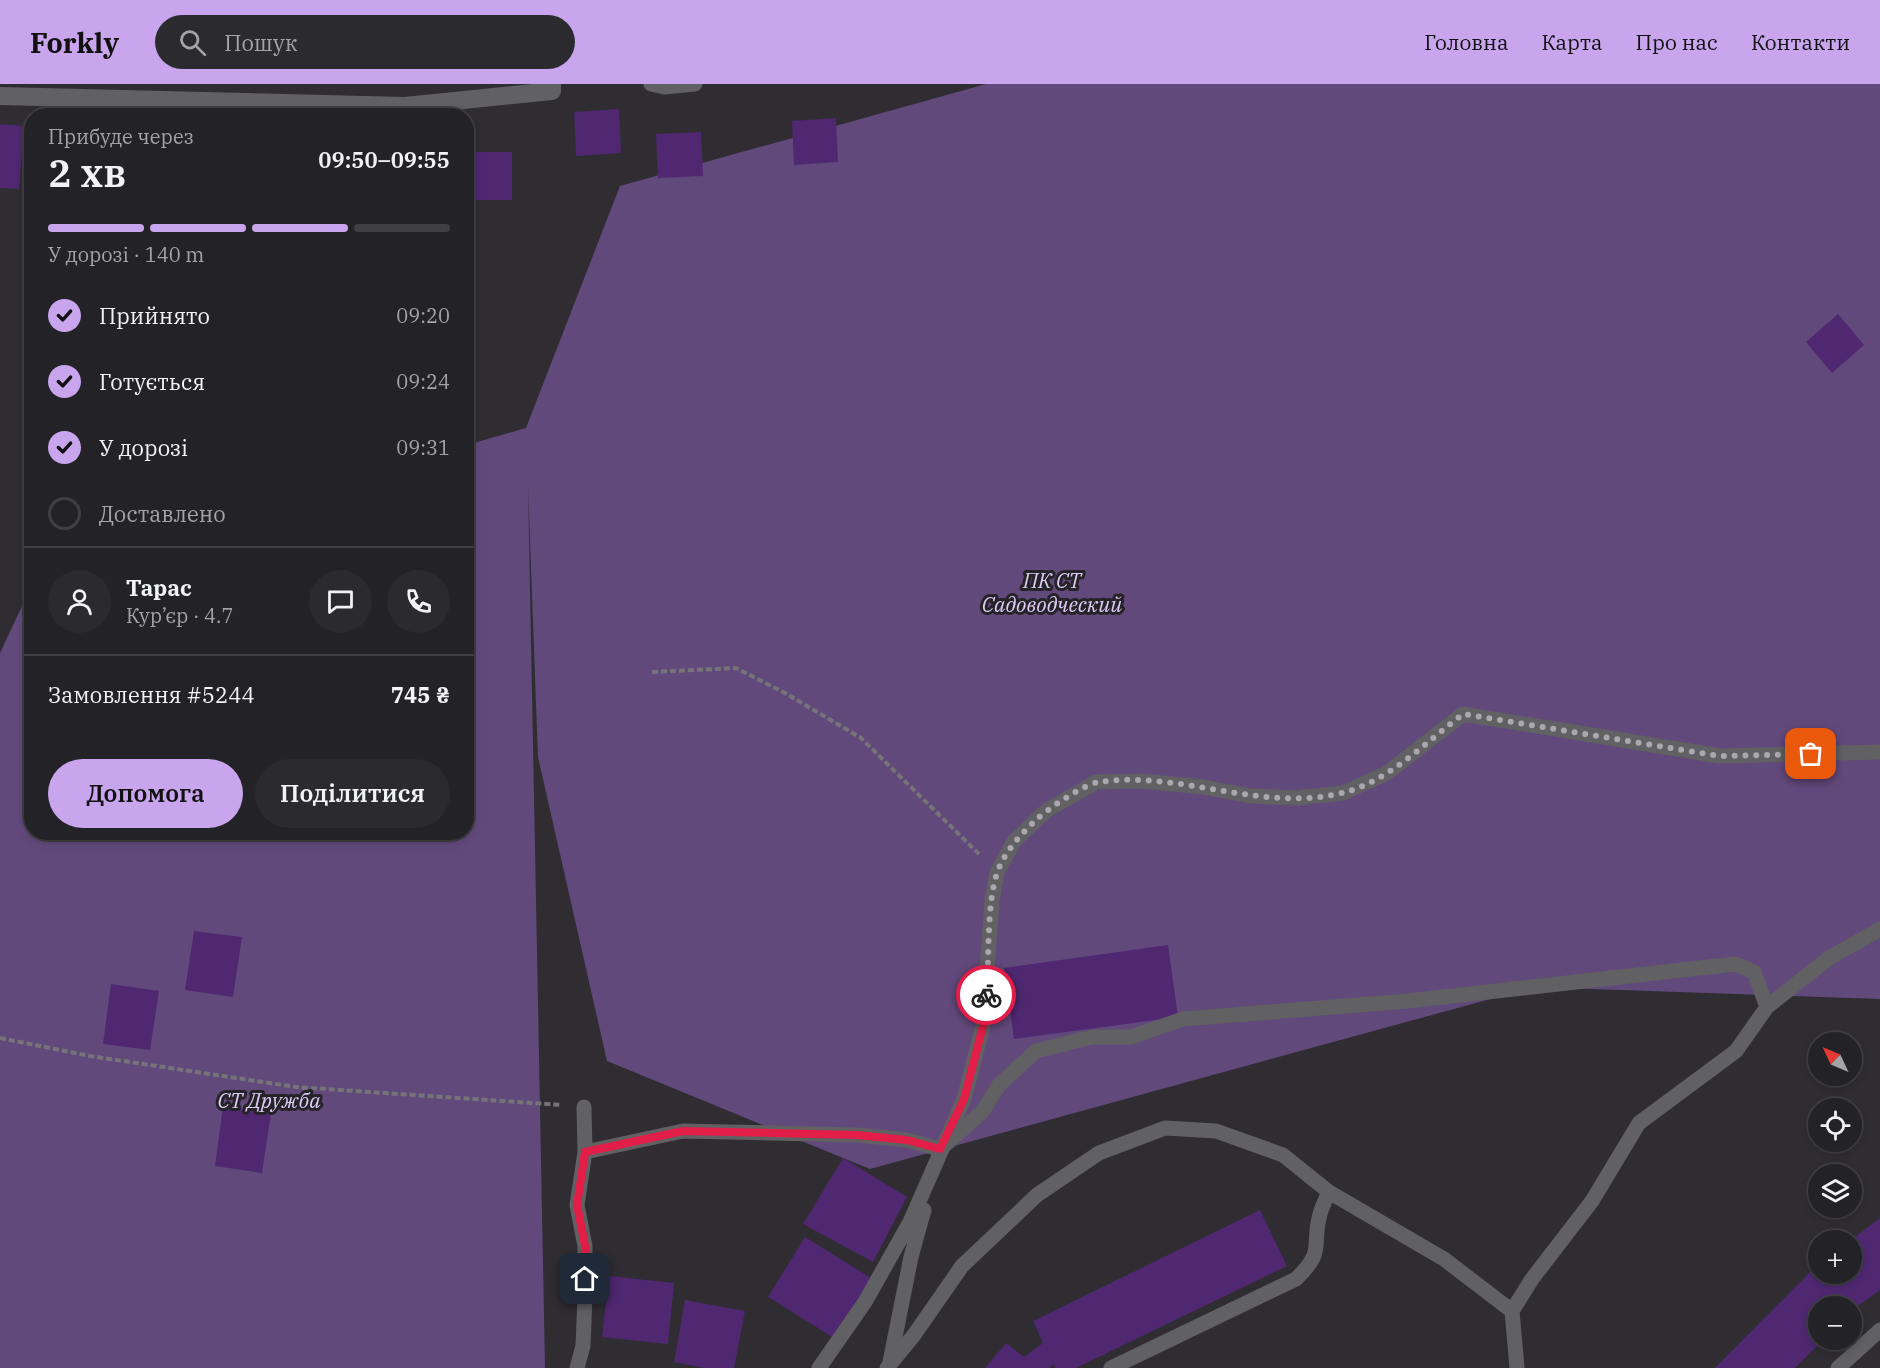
<!DOCTYPE html>
<html lang="uk">
<meta charset="utf-8">
<style>
body{margin:0;font-family:"IBM Plex Serif",serif;background:#2b2a2e;color:#f1f3f6;height:100vh;display:flex;flex-direction:column;font-size:22px;white-space:nowrap}
*{box-sizing:border-box;margin:0}
p{font-size:20px;color:#a3a4a7}
.icon{flex:none;width:33px;height:33px;fill:none;stroke:currentColor;stroke-width:2;stroke-linecap:round;stroke-linejoin:round}
.map{position:relative;flex:1;overflow:hidden}
.drawer{position:absolute;left:24px;top:24px;width:450px;height:732px;display:flex;flex-direction:column;background:#232226;border-radius:24px;box-shadow:0 3px 9px #0003,0 0 0 2px #403f43}
.drawer>*{flex:none}
.needle{width:39px;rotate:314deg}
.controls{position:absolute;left:1808px;top:948px;display:grid;gap:12px}
.controls a{display:grid;place-items:center;width:54px;height:54px;border-radius:50%;background:#232226;box-shadow:0 3px 9px #0003,0 0 0 2px #403f43;font-size:30px}
.pin{position:absolute;display:grid;place-items:center;width:51px;height:51px;color:#fff;margin:-26px;border-radius:12px;box-shadow:0 3px 9px #0006}
.courier{position:absolute;display:grid;place-items:center;width:60px;height:60px;margin:-30px;border:4px solid #e11d48;border-radius:50%;background:#fff;color:#222;box-shadow:0 2px 8px #0007}
.head em{font-style:normal;font-weight:600}
.head div{display:flex;flex-direction:column-reverse}
.head{display:flex;align-items:center;justify-content:space-between;height:102px;padding:0 24px}
h1{font-size:39px;font-weight:600;line-height:45px}
.bar{display:grid;grid-template-columns:repeat(4,1fr);gap:9px 6px;align-content:center;height:72px;padding:0 24px}
.bar i{height:8px;border-radius:4px;background:#403f43}
.bar .selected{background:#c9a5ee}
.bar p{grid-column:span 4}
.line{display:flex;align-items:center;gap:15px;padding:0 24px;border-top:2px solid #403f43}
.line div{flex:1}
.round{display:grid;place-items:center;flex:none;width:63px;height:63px;border-radius:32px;background:#2b2a2e}
ol{padding:0 24px;list-style:none}
li{display:flex;align-items:center;gap:18px;height:66px}
li p{margin-inline-start:auto}
li .icon{padding:6px;border-radius:50%;background:#c9a5ee;color:#111;stroke-width:4}
li:last-child{color:#a3a4a7}
li i{width:33px;height:33px;border:3px solid #403f43;border-radius:50%}
.button{display:flex;gap:12px;margin-top:auto;padding:12px 24px}
.button a{flex:1;height:69px;border-radius:36px;background:#c9a5ee;color:#111;font-size:24px;font-weight:600;line-height:69px;text-align:center}
.button a+a{background:#2b2a2e;color:#f1f3f6}
header{display:flex;align-items:center;gap:36px;box-sizing:border-box;height:84px;padding:0 30px;background:#c9a5ee;color:#111}
header strong{font-size:28px}
nav{display:flex;gap:33px;margin-inline-start:auto;font-size:21px}
.search{width:420px;height:54px;background:#2b2a2e;display:flex;align-items:center;gap:15px;box-sizing:border-box;padding:0 21px;border-radius:33px;color:#a3a4a7;font-size:22px}
.map>svg:first-child{display:block}
</style>
<header>
<strong>Forkly</strong>
<div class="search"><svg class="icon" aria-label="search" viewBox="0 0 24 24"><circle cx="10" cy="10" r="6"/><path d="M15 15l6 6"/></svg>Пошук</div>
<nav><a>Головна</a><a>Карта</a><a>Про нас</a><a>Контакти</a></nav>
</header>
<div class="map">
<svg width="1880" height="1284" viewBox="0 0 1880 1284">
<rect width="100%" height="100%" fill="#2f2d32"/>
<path fill="#62497c" d="M986,0h894v915l-346,-12 -664,182 -263,-108 -69,-304 -10,-271 17,882h-545v-715l31,-66 1,245h434l1,-387 59,-17 94,-242z"/>
<path fill="#4f2871" d="M619,25l2,44 -45,3 -2,-44z
M836,34l2,44 -44,3 -2,-44z
M0,40l24,2 -5,63 -19,-1z
M701,48l2,44 -45,2 -2,-44z
M470,68h42v48h-42z
M1838,230l26,31 -32,28 -26,-31z
M194,847l48,6 -9,60 -48,-7z
M1168,861l10,72 -164,22 -10,-71z
M111,900l48,7 -9,59 -47,-6z
M223,1022l48,7 -9,60 -47,-7z
M843,1074l64,39 -34,65 -70,-38z
M1260,1126l27,56 -211,102h-21l-2,-4 -4,4h-64l21,-25 18,14 19,-14 -10,-22z
M1880,1134v72l-29,21v-5h-33v34h5l-28,28h-80l103,-104v10h33v-34z
M805,1153l66,41 -37,60 -66,-41z
M609,1192l65,7 -6,61 -66,-7z
M685,1216l60,11 -11,57h-30l-30,-6z"/>
<g fill="none" stroke-linecap="round" stroke-linejoin="round">
<path stroke="#767478" stroke-width="4" stroke-dasharray="6 3" stroke-linecap="butt" d="M652,588l84,-4 49,25 76,45 119,117
M0,954l90,18 206,31 266,18"/>
<path stroke="#616063" stroke-width="15" d="M651,0l13,3 31,-3
M945,1061l37,-33 17,-27 37,-34 56,-14h39l52,-18 225,-18 327,-37 19,8 13,35
M585,1068l98,-21 174,4 50,5 33,9 -2,9
M1512,1227l20,-32 60,-78 47,-78 97,-72 31,-44 62,-49 51,-29
M890,1278l21,-105 13,-47
M577,1284l6,-22 2,-50v-50l-8,-41 8,-53 -1,-45
M819,1284l46,-66 45,-80 54,-123 19,-73 9,-125 5,-29 18,-32 31,-29 50,-29 44,-1 64,6 46,9 46,2 47,-5 44,-20 76,-59 257,42 160,-4
M887,1284l27,-33 48,-69 75,-71 62,-42 66,-25 51,3 67,24 46,37 115,67 68,52 5,57
M1111,1284l185,-89c30,-29 15,-32 24,-65 2,-7 6,-15 9,-22
M1838,1284l42,-38"/>
<path stroke="#616063" stroke-width="18" d="M0,12l405,10 147,-15v-7"/>
</g>
<g fill="none" stroke-linecap="round" stroke-linejoin="round">
<path stroke="#aaa8ac" stroke-width="6" stroke-dasharray="0 10.8" d="M986,911c4,-38 0,-87 11,-122 8,-22 24,-39 40,-54 11,-10 47,-35 62,-37 81,-12 162,31 243,11 46,-11 84,-51 121,-79l257,42 91,-2"/>
<path stroke="#e11d48" stroke-width="8" d="M585,1195v-33l-8,-41 8,-53 98,-21 174,4 50,5 33,9 24,-50 19,-73 3,-31"/>
</g>
<g text-anchor="middle" dominant-baseline="central" stroke-width="6" stroke-linejoin="round" paint-order="stroke">
<g font-size="21" font-style="italic" fill="#decaf5" stroke="#252328">
<text x="1052" y="496">ПК СТ<tspan x="1052" dy="24">Садоводческий</tspan></text>
<text x="269" y="1016">СТ Дружба</text>
</g>
</g>
</svg>
<div class="controls">
<a><svg class="needle" viewBox="-14 -14 28 28"><path d="M0-13l5 13h-10z" fill="#e53935"/><path d="M0 13l5-13h-10z" fill="#a3a4a7"/></svg></a>
<a><svg class="icon" aria-label="locate" viewBox="0 0 24 24"><circle cx="12" cy="12" r="6"/><path d="M12 2v4M12 18v4M2 12h4M18 12h4"/></svg></a>
<a><svg class="icon" aria-label="layers" viewBox="0 0 24 24"><path d="M12 4l9 5-9 5-9-5zM3 14l9 5 9-5"/></svg></a>
<a>+</a>
<a>−</a>
</div>
<div class="pin" style="left:1811px;top:670px;background:#ea580c"><svg class="icon" aria-label="bag" viewBox="0 0 24 24"><path d="M5 8h14l-1 12H6zM9 8a3 3 0 0 1 6 0"/></svg></div>
<div class="pin" style="left:585px;top:1195px;background:#1f2937"><svg class="icon" aria-label="home" viewBox="0 0 24 24"><path d="M3 11l9-7 9 7M6 9v11h12V9"/></svg></div>
<div class="courier" style="left:986px;top:911px"><svg class="icon" aria-label="bike" viewBox="0 0 24 24"><circle cx="6" cy="16" r="4"/><circle cx="18" cy="16" r="4"/><path d="M6 16l4-8h5l3 8M10 8l3 8H6M13 5h3"/></svg></div>
<section class="drawer">
<div class="head"><div><h1>2 хв</h1><p>Прибуде через</p></div><em>09:50–09:55</em></div>
<div class="bar"><i class="selected"></i><i class="selected"></i><i class="selected"></i><i></i><p>У дорозі · 140 m</p></div>
<ol>
<li><svg class="icon" aria-label="check" viewBox="0 0 24 24"><path d="M5 12l5 5 9-10"/></svg>Прийнято<p>09:20</p></li>
<li><svg class="icon" aria-label="check" viewBox="0 0 24 24"><path d="M5 12l5 5 9-10"/></svg>Готується<p>09:24</p></li>
<li><svg class="icon" aria-label="check" viewBox="0 0 24 24"><path d="M5 12l5 5 9-10"/></svg>У дорозі<p>09:31</p></li>
<li><i></i>Доставлено</li>
</ol>
<div class="line" style="height:108px"><a class="round"><svg class="icon" aria-label="person" viewBox="0 0 24 24"><circle cx="12" cy="8" r="4"/><path d="M4 21q1-7 8-7t8 7"/></svg></a><div><b>Тарас</b><p>Кур’єр · 4.7</p></div><a class="round"><svg class="icon" aria-label="chat" viewBox="0 0 24 24"><path d="M4 5h16v11H9l-5 4z"/></svg></a><a class="round"><svg class="icon" aria-label="phone" viewBox="0 0 24 24"><path d="M5 4h4l2 5-3 2q2 4 5 5l2-3 5 2v4C11 20 4 13 5 4z"/></svg></a></div>
<div class="line" style="height:78px"><div>Замовлення #5244</div><b>745 ₴</b></div>
<div class="button"><a>Допомога</a><a>Поділитися</a></div>
</section>
</div>
